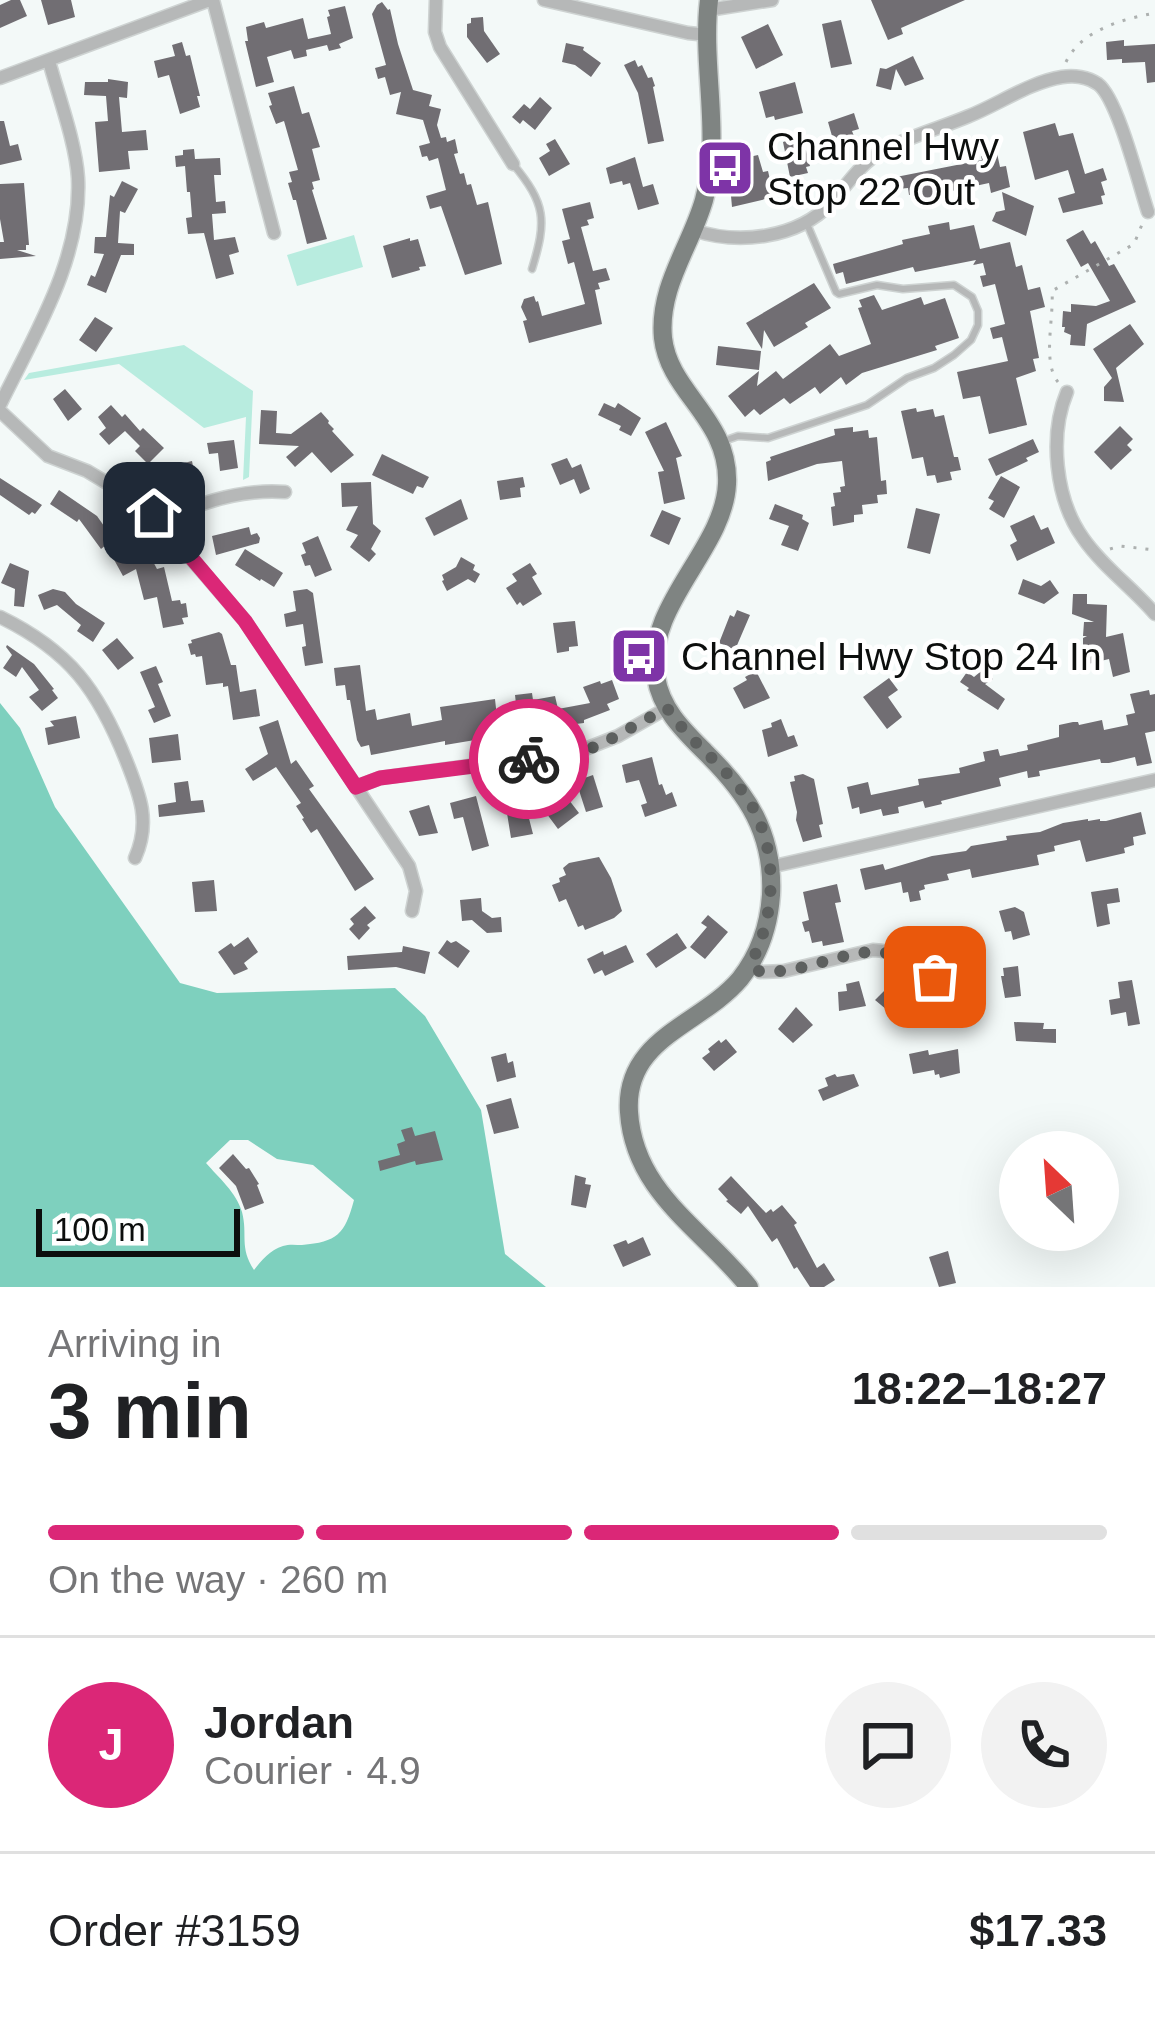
<!DOCTYPE html>
<meta charset="utf-8">
<style>
body{margin:0;font-family:Helvetica,sans-serif;background:#f2f2f2;color:#202124;height:100vh;display:flex;flex-direction:column;font-size:45px;white-space:nowrap}
*{box-sizing:border-box;margin:0}
p{font-size:39px;color:#757577}
.icon{flex:none;width:66px;height:66px;fill:none;stroke:currentColor;stroke-width:2;stroke-linecap:round;stroke-linejoin:round}
.map{position:relative;height:1287px;overflow:hidden}
.sheet{display:flex;flex-direction:column;background:#fff;flex:1}
.sheet>*{flex:none}
.needle{width:78px;rotate:335deg}
.controls{position:absolute;left:999px;top:1131px;display:grid;gap:24px}
.controls a{display:grid;place-items:center;width:120px;height:120px;border-radius:50%;background:#fff;box-shadow:0 12px 48px #0002;font-size:60px}
.scale{position:absolute;left:36px;bottom:30px;width:204px;box-sizing:border-box;padding-left:12px;border:6px solid #0c0e0d;border-top:0;font-size:33px;line-height:42px;white-space:nowrap;color:#0c0e0d;-webkit-text-stroke:9px #fff;paint-order:stroke}
.pin{position:absolute;display:grid;place-items:center;width:102px;height:102px;color:#fff;margin:-51px;border-radius:24px;box-shadow:0 6px 18px #0006}
.courier{position:absolute;display:grid;place-items:center;width:120px;height:120px;margin:-60px;border:9px solid #db2777;border-radius:50%;background:#fff;color:#222;box-shadow:0 3px 15px #0007}
.headline em{font-style:normal;font-weight:700}
.headline div{display:flex;flex-direction:column-reverse}
.headline{display:flex;align-items:center;justify-content:space-between;height:204px;padding:0 48px}
h1{font-size:78px;font-weight:700;line-height:90px}
.bar{display:grid;grid-template-columns:repeat(4,1fr);gap:18px 12px;align-content:center;height:144px;padding:0 48px}
.bar i{height:15px;border-radius:9px;background:#e0e0e0}
.bar .active{background:#db2777}
.bar p{grid-column:span 4}
.line{display:flex;align-items:center;gap:30px;padding:0 48px;border-top:3px solid #e0e0e0}
.line div{flex:1}
.round{display:grid;place-items:center;flex:none;width:126px;height:126px;border-radius:63px;background:#f2f2f2}
.map>svg:first-child{display:block}
</style>
<div class="map">
<svg width="1155" height="1287" viewBox="0 0 1155 1287">
<rect width="100%" height="100%" fill="#f3f9f8"/>
<path fill="#b8ecdf" d="M354,235l9,32 -66,19 -10,-31z
M184,345l69,46 -4,86 -6,3 3,-63 -42,11 -85,-64 -95,16 5,-7z"/>
<path fill="#7ed0be" fill-rule="evenodd" d="M0,703l20,25 35,79 125,176 37,10 178,-5 30,28 56,94 24,144 41,33h-546zM230,1140h18l29,19 36,6 41,35c-9,34 -17,42 -52,45 -6,0 -13,-1 -19,1 -13,4 -21,14 -29,24 -15,-23 -6,-35 -12,-58 -6,-20 -23,-34 -36,-49z"/>
<path fill="#716e73" d="M11,0h9l7,16 -27,12v-23z
M41,0h30l4,17 -27,8z
M871,0h94l-64,28 2,6 -15,6z
M382,2l6,8 2,-1 8,35 15,46 19,5 -3,11 12,3 -4,16 4,13 5,-1 1,5 8,-3 3,14 -4,1 6,20 4,-1 3,12 4,-1 6,21 11,-3 14,62 -37,11 -24,-69 -11,3 -4,-13 20,-6 -8,-32 -9,3 -2,-5 -5,1 -3,-11 11,-3 -7,-23 -27,-6 5,-22 -11,3 -5,-18 -7,2 -3,-11 11,-3 -14,-51 5,-9z
M345,6l8,32 -14,6 2,4 -12,3 -2,-6 -21,5 1,6 -13,3 -3,-9 -24,7 7,25 -18,5 -11,-46h3l-2,-14 18,-5 2,6 37,-10 5,21 23,-5 -4,-17 3,-1 -2,-6z
M483,17l1,14 16,23 -13,9 -20,-26v-13l4,-1v-5z
M841,20l11,44 -21,4 -9,-44z
M768,24l15,31 -27,14 -15,-32z
M1124,40v6l31,-2v38l-8,1 -2,-21 -23,1v-4l-15,1 -1,-18z
M182,42l4,14 4,-1 10,41h-3l3,11 -20,7 -11,-39 -11,3 -4,-17 21,-5 -3,-11z
M566,43l18,4 -1,3 18,13 -10,14 -16,-12 -13,-3z
M913,56l11,23 -19,7 -9,-17 -5,21 -15,-4 4,-18 6,1z
M635,60l3,7 4,-2 6,13 4,-1 3,9 -2,1 11,54 -16,3 -10,-51 -14,-28z
M108,79l20,3 -1,16 -8,-1 3,35 24,-2 2,20 -20,1 2,18 -31,3 -4,-50 13,-1 -2,-25 -22,-1 1,-13h23z
M795,82l8,31 -28,7 -1,-4 -8,2 -7,-26z
M294,86l8,28 7,-2 11,35 -8,2 8,31 -8,2 2,7 -2,1 15,49 -20,5 -11,-44h-3l-5,-17 4,-1 -3,-10 9,-2 -14,-49 -8,3 -7,-18 3,-1 -4,-12z
M540,97l12,11 -17,22 -12,-10 -3,4 -8,-7 12,-13 6,5z
M854,113l5,16 -7,2 2,5 -20,7 -6,-21z
M0,121h4l6,25 8,-2 4,16 -22,5z
M1055,123l4,13 14,-3 12,41 18,-6 4,12 -6,2 4,13 -4,1 2,8 -40,9 -5,-15 17,-5 -7,-23 -33,10 -12,-48z
M796,138l2,8 3,-1 1,6 4,-1 4,16 -4,1 2,6 -18,4 -7,-35z
M555,139l15,25 -21,12 -10,-18 11,-7 -4,-7z
M194,149l1,10 25,-1 1,17h-7l2,27 9,-1 1,12 -14,1 2,26 21,-3 4,15 -10,3 5,19 -18,5 -12,-46 -16,1 -2,-16 6,-1 -2,-25h-3l-2,-26 -9,1 -1,-11 8,-1v-5z
M997,153l3,14 6,-1 4,21 -19,6 -2,-10 -56,12 1,10 -16,1 -2,-12 -7,1 -1,-7 -11,1 -1,-12 86,-17 -1,-4z
M758,155l5,17 5,-1 6,26 -42,10 -1,-11 17,-2 -8,-35z
M635,157l8,30 10,-3 6,20 -21,6 -8,-27 -7,2 -1,-4 -12,3 -4,-16z
M122,181l16,8 -13,24 -5,-2 -2,32 16,1v11h-13l-15,38 -19,-8 4,-10 4,2 9,-23 -10,-1 1,-16h11l4,-42 4,2z
M24,183l5,62h-3v5h-9l19,6 -36,3v-17h4l-4,-23v-35z
M1002,192l32,14 -8,30 -34,-15 4,-9 9,-2z
M590,202l4,16 -7,2 2,5 -8,2 12,44 13,-3 4,12 -12,3 2,6 -5,1 7,34 -73,19 -6,-22 4,-1 -6,-13 3,-8 10,-3 2,6 2,-1 4,15 43,-12 -11,-42 -6,2 -6,-23 8,-2 -8,-30z
M949,222l1,8 24,-5 6,24 30,-7 6,25 6,-2 6,25 12,-3 5,20 -15,4 9,47 -6,1 3,12 -20,7 11,47 -38,9 -9,-38 -17,3 -6,-27 51,-11 -6,-24 -9,2 -3,-11 15,-4 -10,-40 -12,3 -3,-11 6,-1 -3,-12 -10,2 3,-5 -61,12 -2,-5 -67,17 -3,-12 -7,2 -2,-6 -1,-4 70,-20 -1,-4 28,-6 -2,-8z
M1083,230l8,14 4,-3 14,25 5,-2 22,38 -49,22 -2,22 -15,-1 1,-10 -7,-3 1,-5h-3l1,-16 8,1v-8l25,2 14,-5 -22,-38 -7,4 -15,-27z
M410,238v3l8,-2 8,27 -7,1 1,3 -28,8 -9,-32z
M814,283l17,25 -26,15 3,4 -34,20 -10,-17 -2,19 -16,-26z
M874,295l8,15 39,-13 3,8 21,-7 14,40 -24,8 2,4 -75,23 -16,12 -5,-8 -21,17 -5,-7 -25,17 -6,-6 -24,17 -6,-6 -9,8 -17,-21 31,-25 -2,15 19,-15 7,8 47,-35 9,12 32,-12 -13,-36 4,-1 -3,-7z
M95,317l18,11 -17,24 -17,-12z
M1130,324l14,20 -28,24 8,34 -20,-1v-14l8,-9 -19,-29z
M718,346l43,5 -2,19 -43,-5z
M65,389l17,20 -14,12 -15,-22z
M604,403l11,5 3,-5 23,15 -10,18 -12,-6 2,-4 -23,-11z
M111,405l11,12 3,-3 15,17 3,-3 21,20 -16,16 -13,-13 5,-5 -15,-15 -16,14 -10,-11 7,-6 -8,-11z
M916,408l1,4 16,-3 2,8 9,-2 10,42h4l3,13 -11,2 2,8 -15,3 -2,-8 -8,1 -4,-19 -11,2 -11,-48z
M261,410l16,1 -1,22 15,1 30,-22 8,9 -1,2 6,6 -2,2 22,24 -23,18 -19,-21 -17,15 -9,-10 13,-11 -40,-2z
M666,422l16,34 -6,2 9,41 -21,5 -6,-32 6,-1 -19,-39z
M1120,426l13,13 -6,6 5,5 -21,20 -17,-18z
M853,427v5l15,-2 1,8 8,-1 4,44 5,-1 1,14 -10,1 1,8 -16,2 1,9 -9,1v7l-21,4 -2,-19 4,-1 -2,-13 8,-1 -1,-5 5,-1 -3,-25 -25,3 -49,17 -2,-19 5,-2 -1,-3 65,-22 -1,-6z
M1033,439l6,13 -13,6 2,3 -32,15 -8,-17z
M234,440l4,28 -18,3 -2,-18 -9,1 -2,-11z
M382,454l47,23 -6,11 -6,-2 -4,8 -41,-19z
M567,458l5,10 9,-4 9,25 -10,5 -6,-15 -14,6 -9,-21z
M192,461l3,16 -35,9 -4,-16z
M1001,476l19,11 -16,31 -15,-9 5,-8 -6,-3z
M523,477l2,10 -5,1 1,9 -21,3 -3,-19z
M0,478l42,27 -7,9 -3,-2 -3,3 -29,-20z
M371,482l2,42 8,7 -10,18 5,5 -7,8 -19,-15 8,-12 -12,-5 12,-24 -16,1 -1,-24z
M59,490l38,26 7,10 5,-3 3,4 2,-1 17,23 12,-6 14,26 7,-2 8,34 8,-1 1,4 5,-1 2,14 -6,1 2,6 -21,4 -6,-31 -13,3 -8,-31 -13,7 -17,-31 -5,4 -22,-30 -2,3 -27,-18z
M461,499l7,20 -34,17 -9,-18z
M775,504l28,11 -1,4 7,4 -11,28 -17,-6 8,-19 -20,-7z
M916,508l24,6 -10,40 -23,-6z
M662,510l19,8 -12,27 -19,-9z
M1034,515l7,15 7,-3 7,16 -38,18 -7,-16 7,-4 -7,-15z
M249,527l2,8 6,-2 3,5 -1,5 -43,12 -4,-19z
M318,536l14,34 -17,7 -5,-12 -5,1 -4,-11 5,-2 -4,-10z
M245,549l38,24 -9,14 -13,-8 -1,2 -25,-16z
M461,557l14,8 -2,5 7,4 -5,9 -7,-4 -21,12 -5,-10 2,-1 -2,-5 14,-8z
M10,563l19,8 -5,36 -10,-1 1,-17 -14,-6z
M530,563l7,11 -5,3 10,17 -19,12 -3,-4 -3,3 -11,-17 11,-7 -5,-7z
M1023,579l18,7 9,-6 9,13 -15,11 -26,-10z
M53,589l12,3 11,12 29,19 -12,19 -16,-11 4,-6 -24,-20 -13,5 -6,-15z
M307,589l6,4 10,70 -18,3 -3,-19 4,-1 -3,-22 -17,3 -2,-13 12,-3 -3,-20z
M1073,594h14v10l20,1 -1,32 17,-4 7,39 -17,5 -4,-18 -25,6 -5,-19h4v-8l4,-2h-4l1,-14h10l-22,-8z
M737,610l13,5 -15,35 -16,-7 11,-28 4,2z
M575,621l3,25 -9,1v4l-12,2 -4,-30z
M219,632l3,2 9,31h5l4,27 16,-3 4,27 -27,4 -5,-34 -5,1v-4l-17,2 -4,-29 -6,1 -1,-3 -4,1 -3,-11 4,-1 -1,-3z
M117,638l17,20 -16,12 -16,-20z
M7,645l27,19 20,25 -2,1 6,8 -16,13 -13,-14 10,-7 -17,-23 -6,10 -13,-9 9,-13 -6,-8z
M360,665l6,46 9,-2 2,11 33,-7 2,13 30,-6 -2,-13 55,-8 4,37 -54,9v-4l-74,14 -2,-10 -8,2 -4,-7 -7,-40h-3l-2,-15 -9,1 -2,-18z
M156,666l7,16 -5,2 13,32 -17,7 -6,-13 7,-3 -15,-35z
M985,668l8,11 -8,5 20,15 -7,11 -31,-20 2,-2 -9,-6 7,-10 7,5z
M756,671l14,27 -26,11 -11,-21 14,-8 -2,-3z
M889,678l9,12 -10,7 14,20 -15,12 -24,-32z
M612,680l7,19 -12,5 3,6 -26,10v3l-65,8 -4,-36 17,-2 1,7 22,-4 3,13 32,-6 -7,-16 17,-6 1,3z
M1149,690l1,5 5,-1v37l-10,2 7,30 -15,3 -2,-9 -26,6h-8l-1,-4 -61,12 1,5 -12,2 -1,-7 -28,7 2,8 -60,15 1,3 -17,4 -2,-7 -25,6 1,6 -16,3 -2,-7 -21,5 -1,-7 -7,2 -5,-22 21,-5 3,13 48,-10 -1,-6 42,-6 -1,-5 26,-7 -2,-9 15,-3 2,7 28,-6 -1,-5 32,-8v-12l14,-3h5l1,3 23,-5 2,10 24,-5 -2,-10 9,-2 -5,-19z
M76,716l4,22 -32,7 -3,-17 9,-2 -4,-5z
M781,719l7,18 6,-2 4,11 -30,11 -6,-27 10,-3 -1,-4z
M278,720l13,44 5,-4 18,26 -5,3 65,90 -19,12 -38,-62 -6,4 -9,-14 2,-1 -8,-12 5,-3 -25,-36 -23,14 -8,-12 23,-15 -9,-27z
M178,734l3,26 -29,3 -3,-25z
M652,757l7,28 3,-1 4,11 6,-3 5,14 -32,11 -4,-12 6,-2 -8,-23 -13,3 -4,-18z
M803,774l11,5 9,45 -4,1 3,12 -19,5 -7,-22 1,-8 -7,-30 5,-1 -1,-5z
M593,775l10,32 -17,5 -10,-31z
M188,781l3,20 12,-1 2,12 -46,5 -1,-12 18,-3 -2,-19z
M555,782l24,31 -21,16 -23,-31z
M476,796l13,50 -17,5 -9,-34 -9,2 -4,-16z
M515,798l1,3 8,-2 9,35 -22,4 -6,-37z
M429,805l9,28 -19,3 -10,-25z
M1141,812l5,22 -13,3 1,8 -10,3 1,5 -39,9 -6,-22 -26,6 1,5 -18,4 2,10 -67,13 -2,-9 -23,5 2,6 -25,5 1,4 -6,2 2,9 -11,2 -2,-10 -5,1 -2,-11 -36,8 -5,-21 23,-5 2,6 47,-14 34,-5 5,-5 36,-6 -1,-4 34,-4 23,-9 25,-4v2l12,-2v2h6z
M599,857l12,21 11,33 -8,7 -29,12 -2,-5 -5,2 -12,-28 -7,3 -7,-17 8,-3 -1,-4 7,-3 -3,-7 6,-5z
M214,880l3,31 -22,1 -3,-30z
M837,884l4,18 -6,1 9,39 -21,4 -1,-5 -10,2 -3,-12 -4,1 -3,-10 7,-2 -6,-28z
M1118,888l2,14 -13,2 3,20 -13,3 -6,-35z
M481,898l1,13 10,7 9,-1 1,15 -15,1 -15,-13 -10,1 -2,-21z
M365,906l11,12 -9,7 3,3 -11,12 -10,-11 5,-5 -4,-5z
M1015,907l9,5 6,23 -17,5 -2,-9 -6,1 -6,-21z
M708,915l20,17 -23,27 -15,-12 17,-20 -6,-4z
M677,933l10,15 -31,20 -10,-14z
M248,937l10,15 -14,11 4,6 -14,6 -16,-23 13,-9 3,4z
M447,940l4,3 5,-2 14,10 -12,17 -20,-15z
M626,945l8,17 -29,14 -3,-6 -8,4 -7,-15 16,-8 1,4z
M403,946l27,6 -5,22 -29,-7 -48,3 -1,-14 55,-4z
M1018,966l3,30 -16,2 -4,-22h3l-1,-8z
M1132,980l8,44 -12,2 -2,-14 -15,3 -2,-15 11,-2 -2,-16z
M859,981l7,25 -27,5 -1,-19 9,-1 -1,-7z
M890,985l24,23 -10,16 -29,-24z
M796,1007l17,18 -20,18 -15,-14z
M1014,1022l30,1 -1,6h13v14l-40,-2z
M726,1039l11,13 -23,19 -12,-13 8,-6 -2,-3 11,-9 2,3z
M958,1049l2,24 -20,5 -1,-4 -4,1 -1,-5 -21,4 -4,-20 19,-4 1,5z
M506,1053l2,10 5,-2 3,16 -19,5 -6,-25z
M835,1074l2,3 17,-3 5,12 -36,15 -5,-11 10,-4 -3,-8z
M511,1098l8,30 -25,6 -8,-29z
M412,1127l3,9 20,-5 8,29 -27,5 -1,-4 -35,10 -2,-10 22,-6 -3,-11 8,-3 -4,-11z
M233,1154l13,15 3,-1 10,16 -2,1 7,18 -19,7 -9,-24 -17,-18z
M575,1175l11,3 -1,6 6,1 -5,23 -15,-3z
M731,1176l35,37 5,-4 2,3 9,-7 15,18 -3,2 23,43 7,-5 11,17 -11,7h-14l-13,-20 -3,2 -17,-31 -5,4 -24,-36 -7,8 -15,-13 2,-1 -10,-11z
M643,1237l8,18 -28,12 -10,-22 13,-5 2,4z
M948,1251l8,32 -17,4 -10,-30z"/>
<g fill="none" stroke-linecap="round" stroke-linejoin="round">
<defs>
<path id="lane" d="M513,164c33,40 34,56 19,105
M724,441l14,-5 30,2 99,-33 40,-27 27,-10 20,-13 17,-15 7,-15v-14l-6,-14 -18,-12 -51,4 -26,-4 -38,9 -3,-2 -29,-68"/>
<path id="street" d="M213,0l61,233
M436,0l-1,32 5,15 73,117
M544,0l144,33 20,2
M708,10l64,-10
M0,78l210,-78
M693,230c45,15 104,9 138,-27 16,-18 30,-41 52,-52 26,-15 58,-23 86,-35 30,-12 61,-34 93,-39 12,-2 26,0 36,7 20,15 41,101 50,128
M1067,392c-18,43 -12,107 16,146 20,29 50,50 72,76
M0,405c34,-70 82,-146 78,-227 -2,-35 -20,-83 -29,-117
M0,411l48,45 39,15 80,48 10,23 68,79 164,245 7,25 -4,20
M167,519c38,-19 76,-30 118,-27
M0,617c70,34 98,73 126,143 14,35 25,62 9,98
M356,787l24,-9 200,-27 38,-15 49,-28
M770,867l385,-87
M750,963l10,9 24,-1 89,-21c44,2 68,34 89,68"/>
<path id="primary" d="M709,0c-8,66 13,135 -5,200 -13,46 -46,87 -41,138 6,55 67,81 64,146 -3,66 -83,121 -71,193 5,32 27,53 49,75 42,41 69,81 66,143 -2,30 -12,60 -31,84 -39,46 -116,59 -111,133 5,81 74,117 120,175"/>
</defs>
<use href="#lane" stroke="#ced3d2" stroke-width="9"/>
<use href="#street" stroke="#ced3d2" stroke-width="15"/>
<use href="#primary" stroke="#ced3d2" stroke-width="21"/>
<path stroke="#adb1b0" stroke-width="3" stroke-dasharray="3 9" stroke-linecap="butt" d="M1066,62c15,-32 57,-43 89,-49
M1058,382c-16,-20 -4,-63 -6,-91l82,-47 9,-22
M1110,549l10,-3 35,4"/>
<use href="#lane" stroke="#b6b8b8" stroke-width="6"/>
<use href="#street" stroke="#b6b8b8" stroke-width="12"/>
<use href="#primary" stroke="#7f8482" stroke-width="18"/>
</g>
<g fill="none" stroke-linecap="round" stroke-linejoin="round">
<path stroke="#5d605f" stroke-width="12" stroke-dasharray="0 21.6" d="M529,759l67,-12 71,-39c21,32 53,54 76,84 36,49 35,119 8,171l9,9c68,2 112,-49 175,5"/>
<path stroke="#db2777" stroke-width="15" d="M154,513l13,6 11,23 67,79 111,166 24,-9 149,-19"/>
</g>
<defs>
<symbol id="bus-square" viewBox="-11 -11 22 22"><rect x="-9" y="-9" width="18" height="18" rx="4" fill="#7e34a7" stroke="#fff"/><path d="M-5-6H5V4H4V6H2V4H-2V6H-4V4H-5ZM-3.5-4V0h7V-4ZM-3.5 1.2v1.5H-2V1.2ZM2 1.2v1.5H3.5V1.2Z" fill="#fff"/></symbol>
</defs>
<g fill-rule="evenodd">
<use href="#bus-square" x="692" y="135" width="66" height="66"/>
<use href="#bus-square" x="606" y="623" width="66" height="66"/>
</g>
<g text-anchor="middle" dominant-baseline="central" stroke-width="9" stroke-linejoin="round" paint-order="stroke">
<g font-size="39" fill="#0c0e0d" stroke="#fff" text-anchor="start">
<text x="767" y="146">Channel Hwy<tspan x="767" dy="45">Stop 22 Out</tspan></text>
<text x="681" y="656">Channel Hwy Stop 24 In</text>
</g>
</g>
</svg>
<div class="controls">
<a><svg class="needle" viewBox="-14 -14 28 28"><path d="M0-13l5 13h-10z" fill="#e53935"/><path d="M0 13l5-13h-10z" fill="#757577"/></svg></a>
</div>
<div class="scale">100 m</div>
<div class="pin" style="left:935px;top:977px;background:#ea580c"><svg class="icon" aria-label="bag" viewBox="0 0 24 24"><path d="M5 8h14l-1 12H6zM9 8a3 3 0 0 1 6 0"/></svg></div>
<div class="pin" style="left:154px;top:513px;background:#1f2937"><svg class="icon" aria-label="home" viewBox="0 0 24 24"><path d="M3 11l9-7 9 7M6 9v11h12V9"/></svg></div>
<div class="courier" style="left:529px;top:759px"><svg class="icon" aria-label="bike" viewBox="0 0 24 24"><circle cx="6" cy="16" r="4"/><circle cx="18" cy="16" r="4"/><path d="M6 16l4-8h5l3 8M10 8l3 8H6M13 5h3"/></svg></div>
</div>
<section class="sheet">
<div class="headline"><div><h1>3 min</h1><p>Arriving in</p></div><em>18:22–18:27</em></div>
<div class="bar"><i class="active"></i><i class="active"></i><i class="active"></i><i></i><p>On the way · 260 m</p></div>
<div class="line" style="height:216px"><b class="round" style="background:#db2777;color:#fff">J</b><div><b>Jordan</b><p>Courier · 4.9</p></div><a class="round"><svg class="icon" aria-label="chat" viewBox="0 0 24 24"><path d="M4 5h16v11H9l-5 4z"/></svg></a><a class="round"><svg class="icon" aria-label="phone" viewBox="0 0 24 24"><path d="M5 4h4l2 5-3 2q2 4 5 5l2-3 5 2v4C11 20 4 13 5 4z"/></svg></a></div>
<div class="line" style="height:156px"><div>Order #3159</div><b>$17.33</b></div>
</section>
